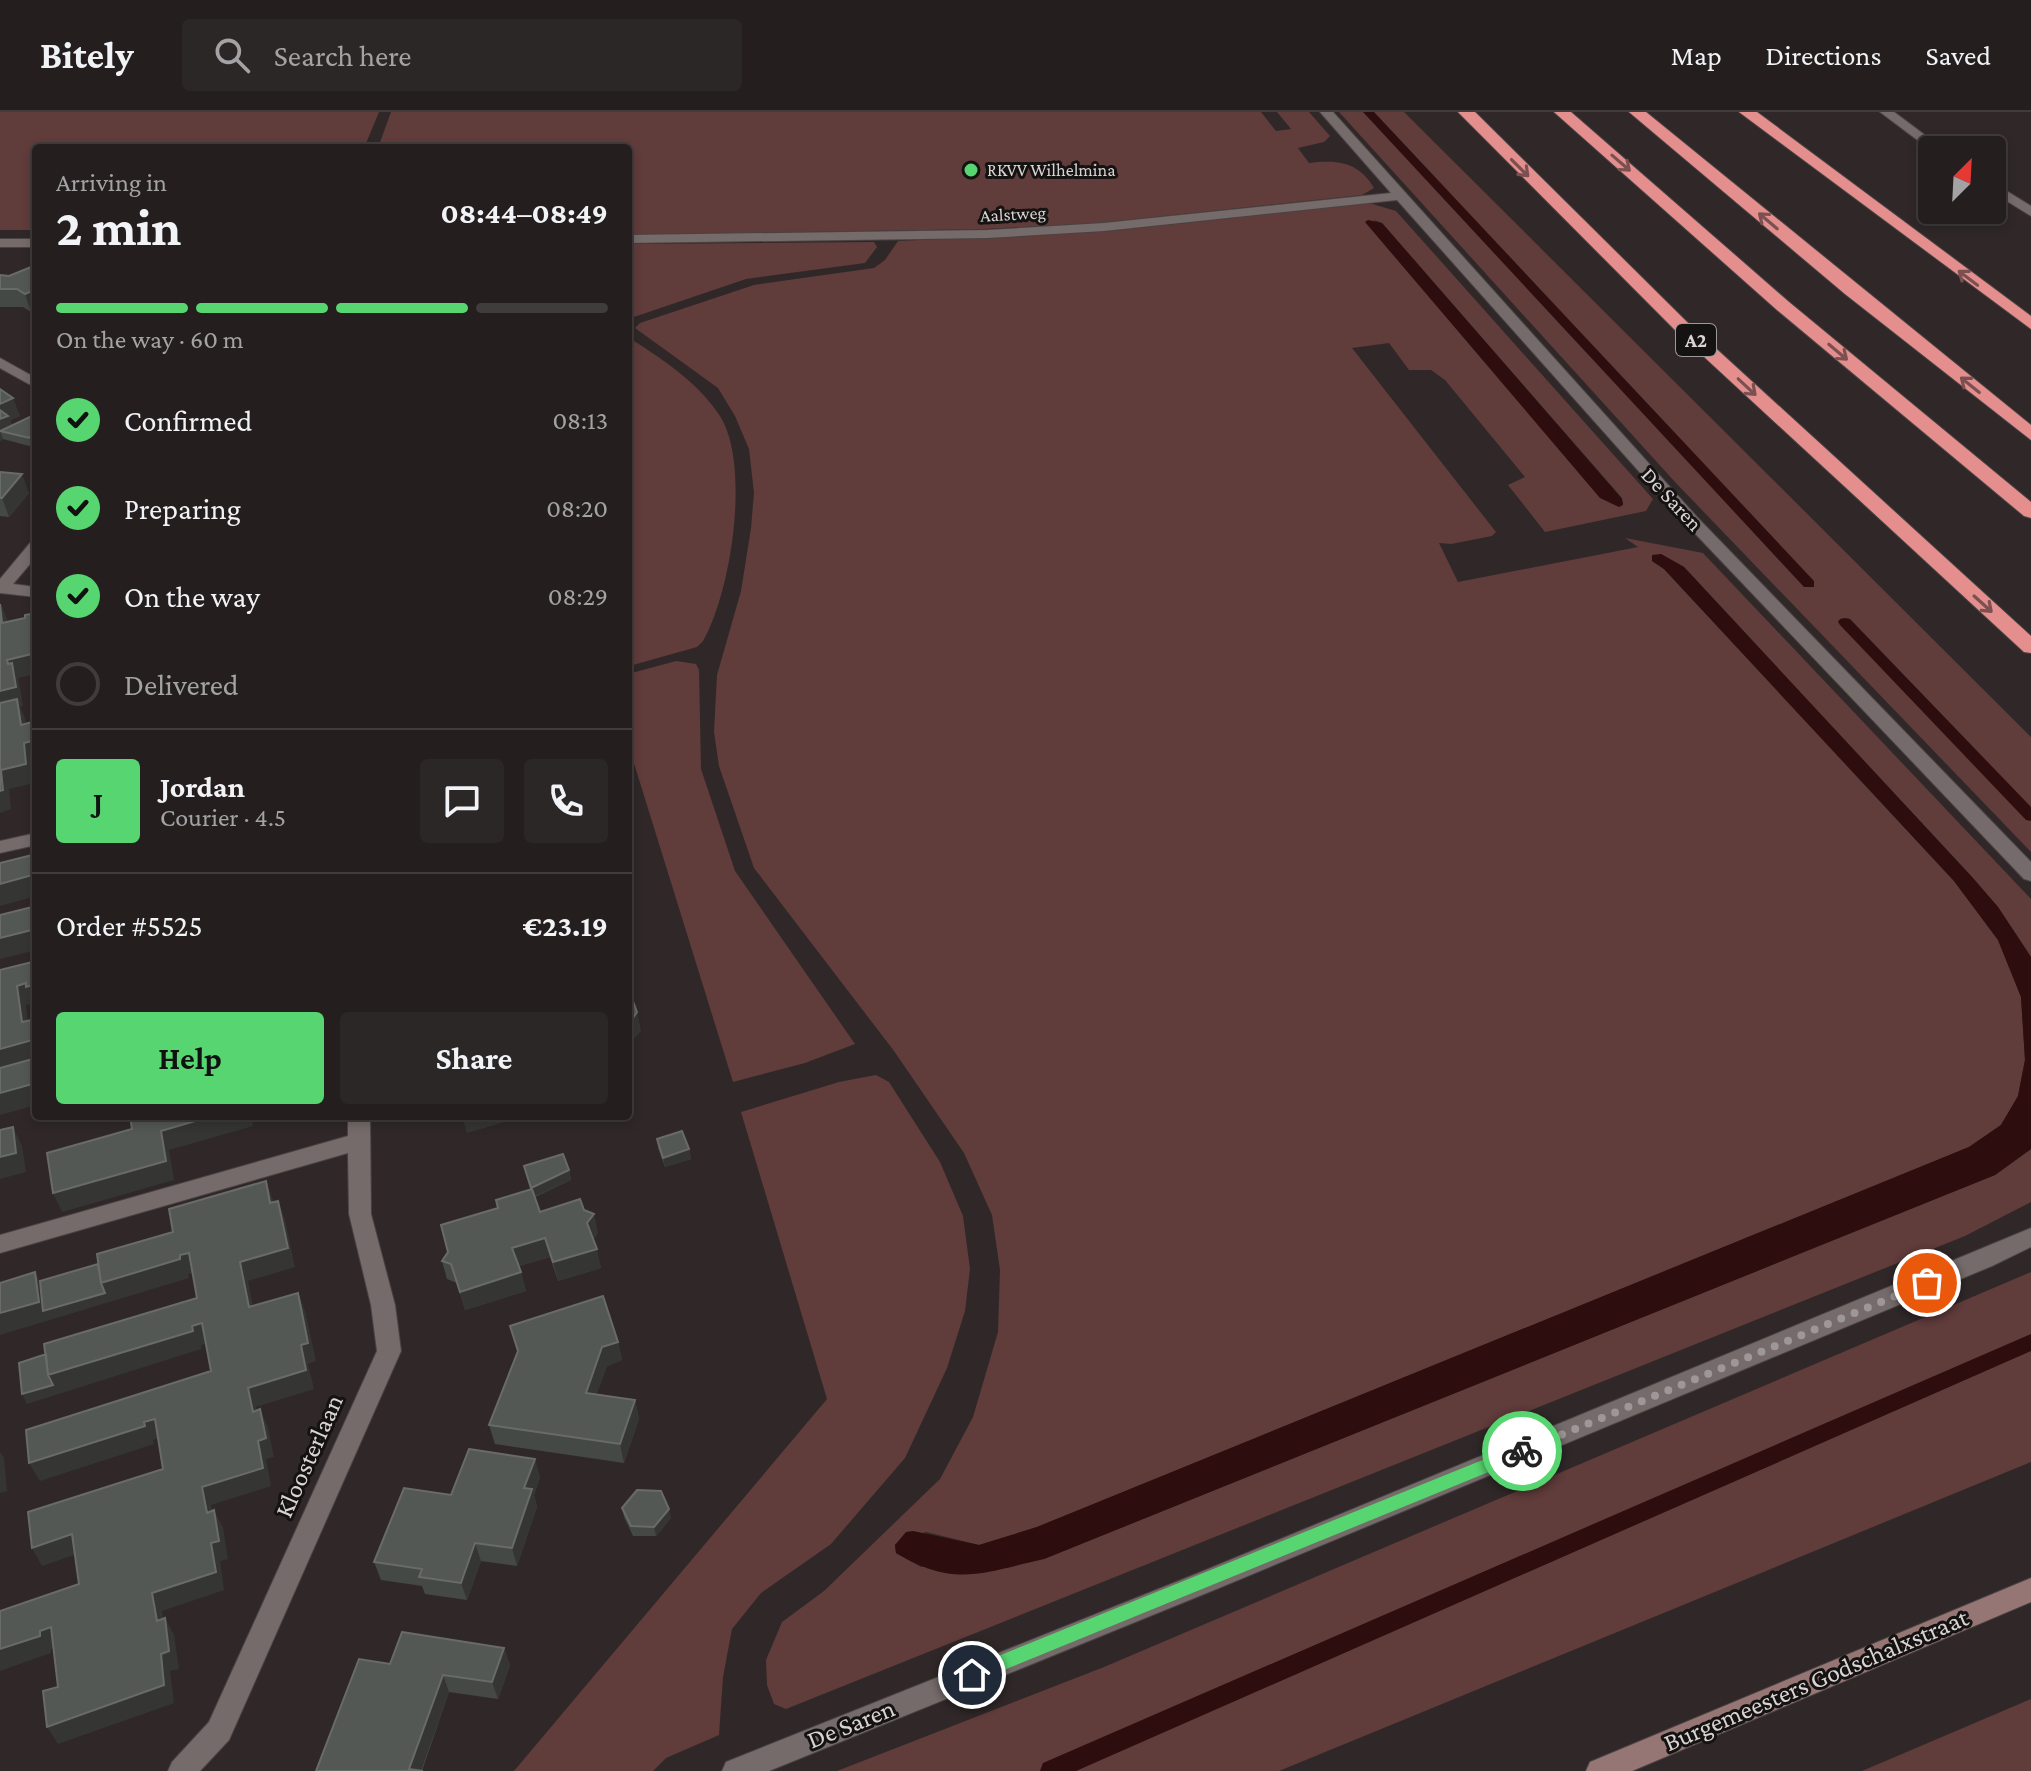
<!DOCTYPE html>
<meta charset="utf-8">
<style>
body{margin:0;font-family:"Crimson Pro",serif;background:#2c2727;color:#f1f3f6;height:100vh;display:flex;flex-direction:column;font-size:30px;white-space:nowrap}
*{box-sizing:border-box;margin:0}
p{font-size:26px;color:#a3a2a4}
.icon{flex:none;width:44px;height:44px;fill:none;stroke:currentColor;stroke-width:2;stroke-linecap:round;stroke-linejoin:round}
.map{position:relative;flex:1;overflow:hidden}
.drawer{position:absolute;left:32px;top:32px;width:600px;height:976px;display:flex;flex-direction:column;background:#241e1e;border-radius:8px;box-shadow:0 4px 12px #0003,0 0 0 2px #413c3c}
.drawer>*{flex:none}
.needle{width:52px;rotate:24deg}
.fabs{position:absolute;left:1918px;top:24px;display:grid;gap:16px}
.fabs a{display:grid;place-items:center;width:88px;height:88px;border-radius:8px;background:#241e1e;box-shadow:0 4px 12px #0003,0 0 0 2px #413c3c;font-size:40px}
.pin{position:absolute;display:grid;place-items:center;width:68px;height:68px;color:#fff;margin:-34px;border:4px solid #fff;border-radius:50%;box-shadow:0 2px 8px #0007}
.courier{position:absolute;display:grid;place-items:center;width:80px;height:80px;margin:-40px;border:6px solid #57d570;border-radius:50%;background:#fff;color:#222;box-shadow:0 2px 10px #0007}
.overview em{font-style:normal;font-weight:700}
.overview div{display:flex;flex-direction:column-reverse}
.overview{display:flex;align-items:center;justify-content:space-between;height:136px;padding:0 24px}
h1{font-size:52px;font-weight:700;line-height:60px}
.bar{display:grid;grid-template-columns:repeat(4,1fr);gap:12px 8px;align-content:center;height:96px;padding:0 24px}
.bar i{height:10px;border-radius:6px;background:#413c3c}
.bar .on{background:#57d570}
.bar p{grid-column:span 4}
.line{display:flex;align-items:center;gap:20px;padding:0 24px;border-top:2px solid #413c3c}
.line div{flex:1}
.round{display:grid;place-items:center;flex:none;width:84px;height:84px;border-radius:8px;background:#2c2727}
ol{padding:0 24px;list-style:none}
li{display:flex;align-items:center;gap:24px;height:88px}
li p{margin-inline-start:auto}
li .icon{padding:8px;border-radius:50%;background:#57d570;color:#111;stroke-width:4}
li:last-child{color:#a3a2a4}
li i{width:44px;height:44px;border:4px solid #413c3c;border-radius:50%}
.cta{display:flex;gap:16px;margin-top:auto;padding:16px 24px}
.cta a{flex:1;height:92px;border-radius:8px;background:#57d570;color:#111;font-size:32px;font-weight:700;line-height:92px;text-align:center}
.cta a+a{background:#2c2727;color:#f1f3f6}
header{display:flex;align-items:center;gap:48px;box-sizing:border-box;height:112px;padding:0 40px;background:#241e1e;border-bottom:2px solid #413c3c}
header strong{font-size:38px}
nav{display:flex;gap:44px;margin-inline-start:auto;font-size:28px}
.search{width:560px;height:72px;background:#2c2727;display:flex;align-items:center;gap:20px;box-sizing:border-box;padding:0 28px;border-radius:8px;color:#a3a2a4;font-size:30px}
.map>svg:first-child{display:block}
</style>
<header>
<strong>Bitely</strong>
<div class="search"><svg class="icon" aria-label="search" viewBox="0 0 24 24"><circle cx="10" cy="10" r="6"/><path d="M15 15l6 6"/></svg>Search here</div>
<nav><a>Map</a><a>Directions</a><a>Saved</a></nav>
</header>
<div class="map">
<svg width="2031" height="1659" viewBox="0 0 2031 1659">
<rect width="100%" height="100%" fill="#302828"/>
<path fill="#603c3b" fill-rule="evenodd" d="M0,0h379l-15,36h-328v82h-36z
M391,0h870l15,19 15,-2 -14,-17h32l21,24 -6,6 -26,6 11,15c28,-3 49,-2 65,25l-12,7 -262,28 -115,6 -357,6v-87h-250z
M1339,0h65l627,625v115l-356,-370z
M1369,91l27,8 257,288 -7,12 -101,21 -37,-47 17,-8 -80,-97 -14,-10h-22l-20,-27 -37,5 144,184 -4,4 -41,8 -12,-1 19,39 180,-35 -13,-9 78,15 328,346v58l-33,-50 -26,-30 -288,-310 -23,-13 -9,7 12,8 290,312 44,59 23,57 4,63 -7,36 -17,29 -32,22 -932,380 -58,18 -53,-13 -31,12 1,9 25,14 123,-8 951,-384 36,-26v53l-66,34 -1179,473 -12,-5 -7,-19 -1,-25 16,-38 42,-31 116,-112 33,-62 25,-85 2,-62 -8,-55 -28,-62 -70,-102 -140,-183 -35,-102 -5,-34 3,-57 24,-84 10,-63 3,-35 -5,-44 -14,-33 -17,-28 -83,-60 5,-5 114,-38 120,-17 11,-8 13,-19 212,-10zM1374,108l8,3 240,275 1,7z
M874,130l3,5 -12,16 -119,16 -118,40v-75z
M628,225c34,22 69,44 92,79 31,49 11,177 -17,225l-6,6 -64,18 -5,-1z
M676,549l20,3 3,6 2,99 34,102 120,173 -50,19 -72,19 -105,-338v-70z
M876,963l13,7 51,80 23,54 7,53 -5,42 -18,57 -42,90 -74,86 -70,49 -29,36 -9,48 -4,58 -53,23 -13,13h-139l313,-372 -86,-287 98,-30z
M2031,1160v190l-752,309h-442l267,-104z
M2031,1587v72h-169z"/>
<path fill="#2e0d0e" d="M1368,108l14,3 240,276 1,6 -4,2 -19,-9 -235,-276z
M1661,442l23,13 288,310 26,30 33,50v192l-36,26 -951,384c-62,14 -89,29 -148,-6l-1,-8 11,-13 7,-1 66,14 58,-18 932,-380 32,-22 17,-29 7,-36 -4,-63 -23,-57 -44,-59 -290,-312 -12,-8v-6z"/>
<g fill="none" stroke-linecap="round" stroke-linejoin="round">
<path fill="#2e0d0e" fill-rule="evenodd" d="M1363,0h11l440,469v6h-10z
M1845,506l5,1 181,188v14l-5,-1 -186,-195 -2,-3 2,-3z
M2031,1222v17l-955,420h-36l3,-8z"/>
<defs>
<path id="street" d="M1320,0h13l364,405 334,345v19l-7,-2 -339,-356 -288,-323 -293,31 -116,7 -360,5v-8l360,-5 116,-7 287,-30z
M1880,0h14l51,38 -13,1z
M1992,70l39,24v10l-39,-24z
M0,127h36v8h-36z
M0,246l36,20v10l-36,-20z
M36,429v16l-23,27 23,3v10l-36,-4v-14l30,-36z
M36,721v12l-36,8v-12z
M348,1004h22l1,98 24,91 6,46 -172,389 -29,31h-32l4,-9 37,-40 168,-371 -6,-46 -22,-91 -1,-61 -348,100v-18l348,-99z
M2031,1116v19l-39,19 -773,322 -450,183h-47l4,-9 475,-190z"/>
<path id="secondary" d="M2031,1466v24l-399,169h-46l4,-9z"/>
<path id="highway" d="M1458,0h17l212,210 344,314v17l-7,-1 -349,-322z
M1554,0h17l218,190 242,200v16l-7,-2 -247,-206z
M1629,0h17l385,313v15l-186,-146z
M1739,0h18l274,204v13z"/>
</defs>
<use href="#street" stroke="#4a4343" stroke-width="2"/>
<use href="#secondary" stroke="#4a4343" stroke-width="2"/>
<use href="#highway" stroke="#4a4343" stroke-width="2"/>
<use href="#street" fill="#746b6a" fill-rule="evenodd"/>
<use href="#secondary" fill="#967674" fill-rule="evenodd"/>
<use href="#highway" fill="#e48f8d" fill-rule="evenodd"/>
</g>
<path fill="#444945" d="M36,153v45l-5,2 -8,-5h-23v-32l9,1z
M0,277l20,27 -10,4 2,5 24,-11 -3,33 -30,-8 -3,2z
M0,360l29,21 -20,24 -9,-1z
M657,1027l32,10 2,10 -26,8 -7,-19z
M524,1054l45,4 2,10 -36,17 5,15 44,-2 14,23 -5,6 8,29 -43,13 -8,-24 -31,9 7,25 -61,19 -8,-27 -10,-4 -5,-18 56,-53 33,-19z
M510,1214l108,16 4,18 -15,6 -11,29 39,5 4,19 -15,44 -129,-19 -6,-19 29,-72z
M540,1365l-6,18 3,12 -20,59 -36,-5 -14,39 -42,-6 -3,-8 -41,-6 -7,-18 77,-67z
M622,1396l49,10 -15,18h-23l-9,-19z
M504,1536l6,17 -12,34 -49,-7 -27,79h-106l74,-107z"/>
<path fill="#353633" d="M36,177v21l-5,2 -6,-18z
M13,286l7,18 -10,4 5,14 -15,-3 3,8 -3,2v-37z
M36,317v14l-3,4 -4,-9z
M22,362l7,19 -20,24 -7,-19z
M0,489l7,18 3,23 -8,-19z
M36,541v21l-18,4 5,28 -3,1 5,11 4,24 7,-2v21l-4,1 2,21 -25,6 2,20 -11,4v-122l8,-27 -1,-4z
M36,762v22l-36,10v-22z
M36,817v21l-36,9v-21z
M26,871l10,1v22l-2,-3 -8,2 4,36 6,-2v22l-36,10v-22l17,-63z
M637,900l4,19 -5,6 -8,3v-21z
M36,971v22l-36,10v-22z
M212,1004h39l2,10 -84,24 5,30 -112,32 -9,-19 108,-62z
M462,1004h63l-58,17z
M13,1015l9,19 4,26 -26,7v-22z
M689,1037l2,10 -26,8 -2,-9z
M569,1058l2,10 -38,17 -2,-9z
M266,1069l7,19 5,22 -8,-19z
M278,1089l7,19 10,47 -47,14 9,45 -8,-19 -9,-45z
M594,1102l4,19 -6,9 -5,-19z
M545,1126l5,19 -33,10 -5,-19z
M597,1137l4,19 -43,13 -5,-19z
M189,1141l8,19 -9,2 1,4 -189,57v-22l35,-41 10,19 56,-8z
M521,1160l5,19 -61,19 -5,-18z
M298,1181l7,18 11,50 -8,3 6,25 -58,18 5,23 -8,-18 -5,-24 53,-43z
M202,1211l8,19 -9,3v4l-174,55 -5,-10 26,-19z
M618,1230l4,18 -15,6 -17,46 -4,-19 16,-46z
M635,1288l4,19 -15,44 -4,-19z
M260,1297l8,19 6,29 -8,2 5,27 -60,19 5,26 -9,-18 -5,-26 56,-46z
M155,1307l9,18 -11,3 1,4 -114,37 -11,-18z
M0,1340l4,6 3,33 -7,2z
M535,1347l5,18 -6,18 3,12 -20,59 -5,-18 12,-60z
M669,1397l2,9 -15,18 -2,-9z
M214,1398l9,18 5,31 -8,2 4,29 -62,21 4,27 -9,-17 -5,-28 59,-50z
M72,1422l11,18 -41,14 -10,-18z
M475,1431l6,18 -14,39 -6,-17z
M165,1506l9,17 5,34 -9,2 4,32 -116,41 -11,-17 114,-73z
M51,1515l11,18 -11,4v4l-51,18v-22z
M504,1536l6,17 -12,34 -6,-17z
M443,1563l6,17 -28,79 -12,-2z"/>
<path fill="#545854" stroke="#696b68" stroke-width="2" d="M36,153v24l-11,5 -8,-5h-17v-14l9,1z
M0,277l13,9 -13,6z
M0,298l8,6 -8,3z
M36,302v15l-7,9 -29,-7z
M0,360l22,2 -20,24h-2z
M0,492l2,19 23,-5v-3l11,-2v40l-29,7 1,4 4,-1 4,24 -16,4z
M17,587l4,26 15,-4v19l-12,3 2,21 -25,6 2,20 -3,1v-88z
M36,742v20l-36,10v-21z
M36,794v23l-36,9v-23z
M36,849v23l-10,3v-4l-9,3 5,36 14,-3v20l-36,10v-79z
M628,876l9,24 -4,6 -5,1z
M36,946v25l-36,10v-25z
M130,1004h82l-51,15 5,30 -113,32 -6,-40 85,-24z
M13,1015l3,26 -16,4v-27z
M682,1019l7,18 -26,9 -6,-19z
M563,1042l6,16 -38,18 -7,-22z
M266,1069l4,22 8,-2 10,47 -48,14 9,45 49,-14 10,50 -7,2 5,25 -58,18 5,24 7,-3 6,29 -8,3 5,27 -61,19 5,26 7,-3 5,31 -8,2 5,29 -64,21 5,28 8,-3 4,33 -8,3 3,31 -117,42 -4,-36 15,-4 -7,-60 -11,4v5l-40,13v-38l79,-27 -7,-50 -40,14 -4,-36 135,-43 -8,-50 -11,3 1,4 -116,37 -3,-33 185,-59 -9,-48 -10,3 1,5 -145,44 -4,-31 153,-46 -8,-45 -9,2v4l-79,24 -4,-29 76,-22 -4,-23z
M532,1077l8,23 40,-13 4,11 10,4 -7,9 10,26 -44,13 -8,-24 -33,10 9,24 -61,20 -9,-28 -9,-3 6,-9 -7,-27 57,-17 -2,-8z
M98,1152l3,19 4,10 -62,18 -3,-30z
M35,1160l4,30 -39,11v-30z
M603,1184l15,46 -16,5 -16,46 49,7 -15,44 -131,-19 29,-74 -8,-25z
M46,1242l2,21 5,10 -31,9 -3,-31z
M469,1337l66,10 -11,29 8,1 -20,59 -37,-5 -14,40 -42,-6 3,-8 -48,-7 30,-74 47,7z
M637,1378l24,1 8,18 -15,18 -23,-1 -9,-18z
M402,1520l102,16 -12,34 -49,-7 -34,94 14,2h-107l43,-112 31,5z"/>
<defs><path id="oneway-shaft" d="M-6 0H5M1.5-3L5.5 0L1.5 3" fill="none" stroke-width="1.6" stroke-linecap="round" stroke-linejoin="round" transform="scale(2)"/></defs>
<g stroke="#7c5050">
<use href="#oneway-shaft" transform="translate(1621 51) rotate(41)"/>
<use href="#oneway-shaft" transform="translate(1520 56) rotate(45)"/>
<use href="#oneway-shaft" transform="translate(1768 109) rotate(-140)"/>
<use href="#oneway-shaft" transform="translate(1968 166) rotate(-143)"/>
<use href="#oneway-shaft" transform="translate(1838 240) rotate(40)"/>
<use href="#oneway-shaft" transform="translate(1970 273) rotate(-141)"/>
<use href="#oneway-shaft" transform="translate(1747 275) rotate(43)"/>
<use href="#oneway-shaft" transform="translate(1983 492) rotate(42)"/>
</g>
<path fill="#57d570" d="M1522,1332l8,7 -2,5 -556,227 -8,-8 2,-6z"/>
<g fill="none" stroke-linecap="round" stroke-linejoin="round">
<path stroke="#9e9797" stroke-width="8" stroke-dasharray="0 14.4" d="M1522,1339l405,-168"/>
</g>
<circle fill="#57d570" stroke="#151212" stroke-width="3" cx="971" cy="58" r="8"/>
<g text-anchor="middle" dominant-baseline="central" stroke-width="6" stroke-linejoin="round" paint-order="stroke">
<g font-size="18" fill="#d9d3d3" stroke="#151212" text-anchor="start">
<text x="987" y="58">RKVV Wilhelmina</text>
</g>
<g font-size="18" fill="#d9d3d3" stroke="#151212">
<text transform="translate(1013 102) rotate(-3)">Aalstweg</text>
</g>
<rect fill="#151212" stroke="#9e9999" stroke-width="2" x="1676" y="212" width="40" height="32" rx="6"/>
<g font-size="20" font-weight="bold" fill="#d9d3d3">
<text x="1696" y="228">A2</text>
</g>
<g font-size="22" fill="#d9d3d3" stroke="#151212">
<text transform="translate(1672 387) rotate(47)">De Saren</text>
</g>
<g font-size="26" fill="#d9d3d3" stroke="#151212">
<text transform="translate(309 1344) rotate(-66)">Kloosterlaan</text>
<text transform="translate(1816 1568) rotate(-23)">Burgemeesters Godschalxstraat</text>
<text transform="translate(851 1612) rotate(-22)">De Saren</text>
</g>
</g>
</svg>
<div class="fabs">
<a><svg class="needle" viewBox="-14 -14 28 28"><path d="M0-13l5 13h-10z" fill="#e53935"/><path d="M0 13l5-13h-10z" fill="#a3a2a4"/></svg></a>
</div>
<div class="pin" style="left:1927px;top:1171px;background:#ea580c"><svg class="icon" aria-label="bag" viewBox="0 0 24 24"><path d="M5 8h14l-1 12H6zM9 8a3 3 0 0 1 6 0"/></svg></div>
<div class="pin" style="left:972px;top:1563px;background:#1f2937"><svg class="icon" aria-label="home" viewBox="0 0 24 24"><path d="M3 11l9-7 9 7M6 9v11h12V9"/></svg></div>
<div class="courier" style="left:1522px;top:1339px"><svg class="icon" aria-label="bike" viewBox="0 0 24 24"><circle cx="6" cy="16" r="4"/><circle cx="18" cy="16" r="4"/><path d="M6 16l4-8h5l3 8M10 8l3 8H6M13 5h3"/></svg></div>
<section class="drawer">
<div class="overview"><div><h1>2 min</h1><p>Arriving in</p></div><em>08:44–08:49</em></div>
<div class="bar"><i class="on"></i><i class="on"></i><i class="on"></i><i></i><p>On the way · 60 m</p></div>
<ol>
<li><svg class="icon" aria-label="check" viewBox="0 0 24 24"><path d="M5 12l5 5 9-10"/></svg>Confirmed<p>08:13</p></li>
<li><svg class="icon" aria-label="check" viewBox="0 0 24 24"><path d="M5 12l5 5 9-10"/></svg>Preparing<p>08:20</p></li>
<li><svg class="icon" aria-label="check" viewBox="0 0 24 24"><path d="M5 12l5 5 9-10"/></svg>On the way<p>08:29</p></li>
<li><i></i>Delivered</li>
</ol>
<div class="line" style="height:144px"><b class="round" style="background:#57d570;color:#111">J</b><div><b>Jordan</b><p>Courier · 4.5</p></div><a class="round"><svg class="icon" aria-label="chat" viewBox="0 0 24 24"><path d="M4 5h16v11H9l-5 4z"/></svg></a><a class="round"><svg class="icon" aria-label="phone" viewBox="0 0 24 24"><path d="M5 4h4l2 5-3 2q2 4 5 5l2-3 5 2v4C11 20 4 13 5 4z"/></svg></a></div>
<div class="line" style="height:104px"><div>Order #5525</div><b>€23.19</b></div>
<div class="cta"><a>Help</a><a>Share</a></div>
</section>
</div>
